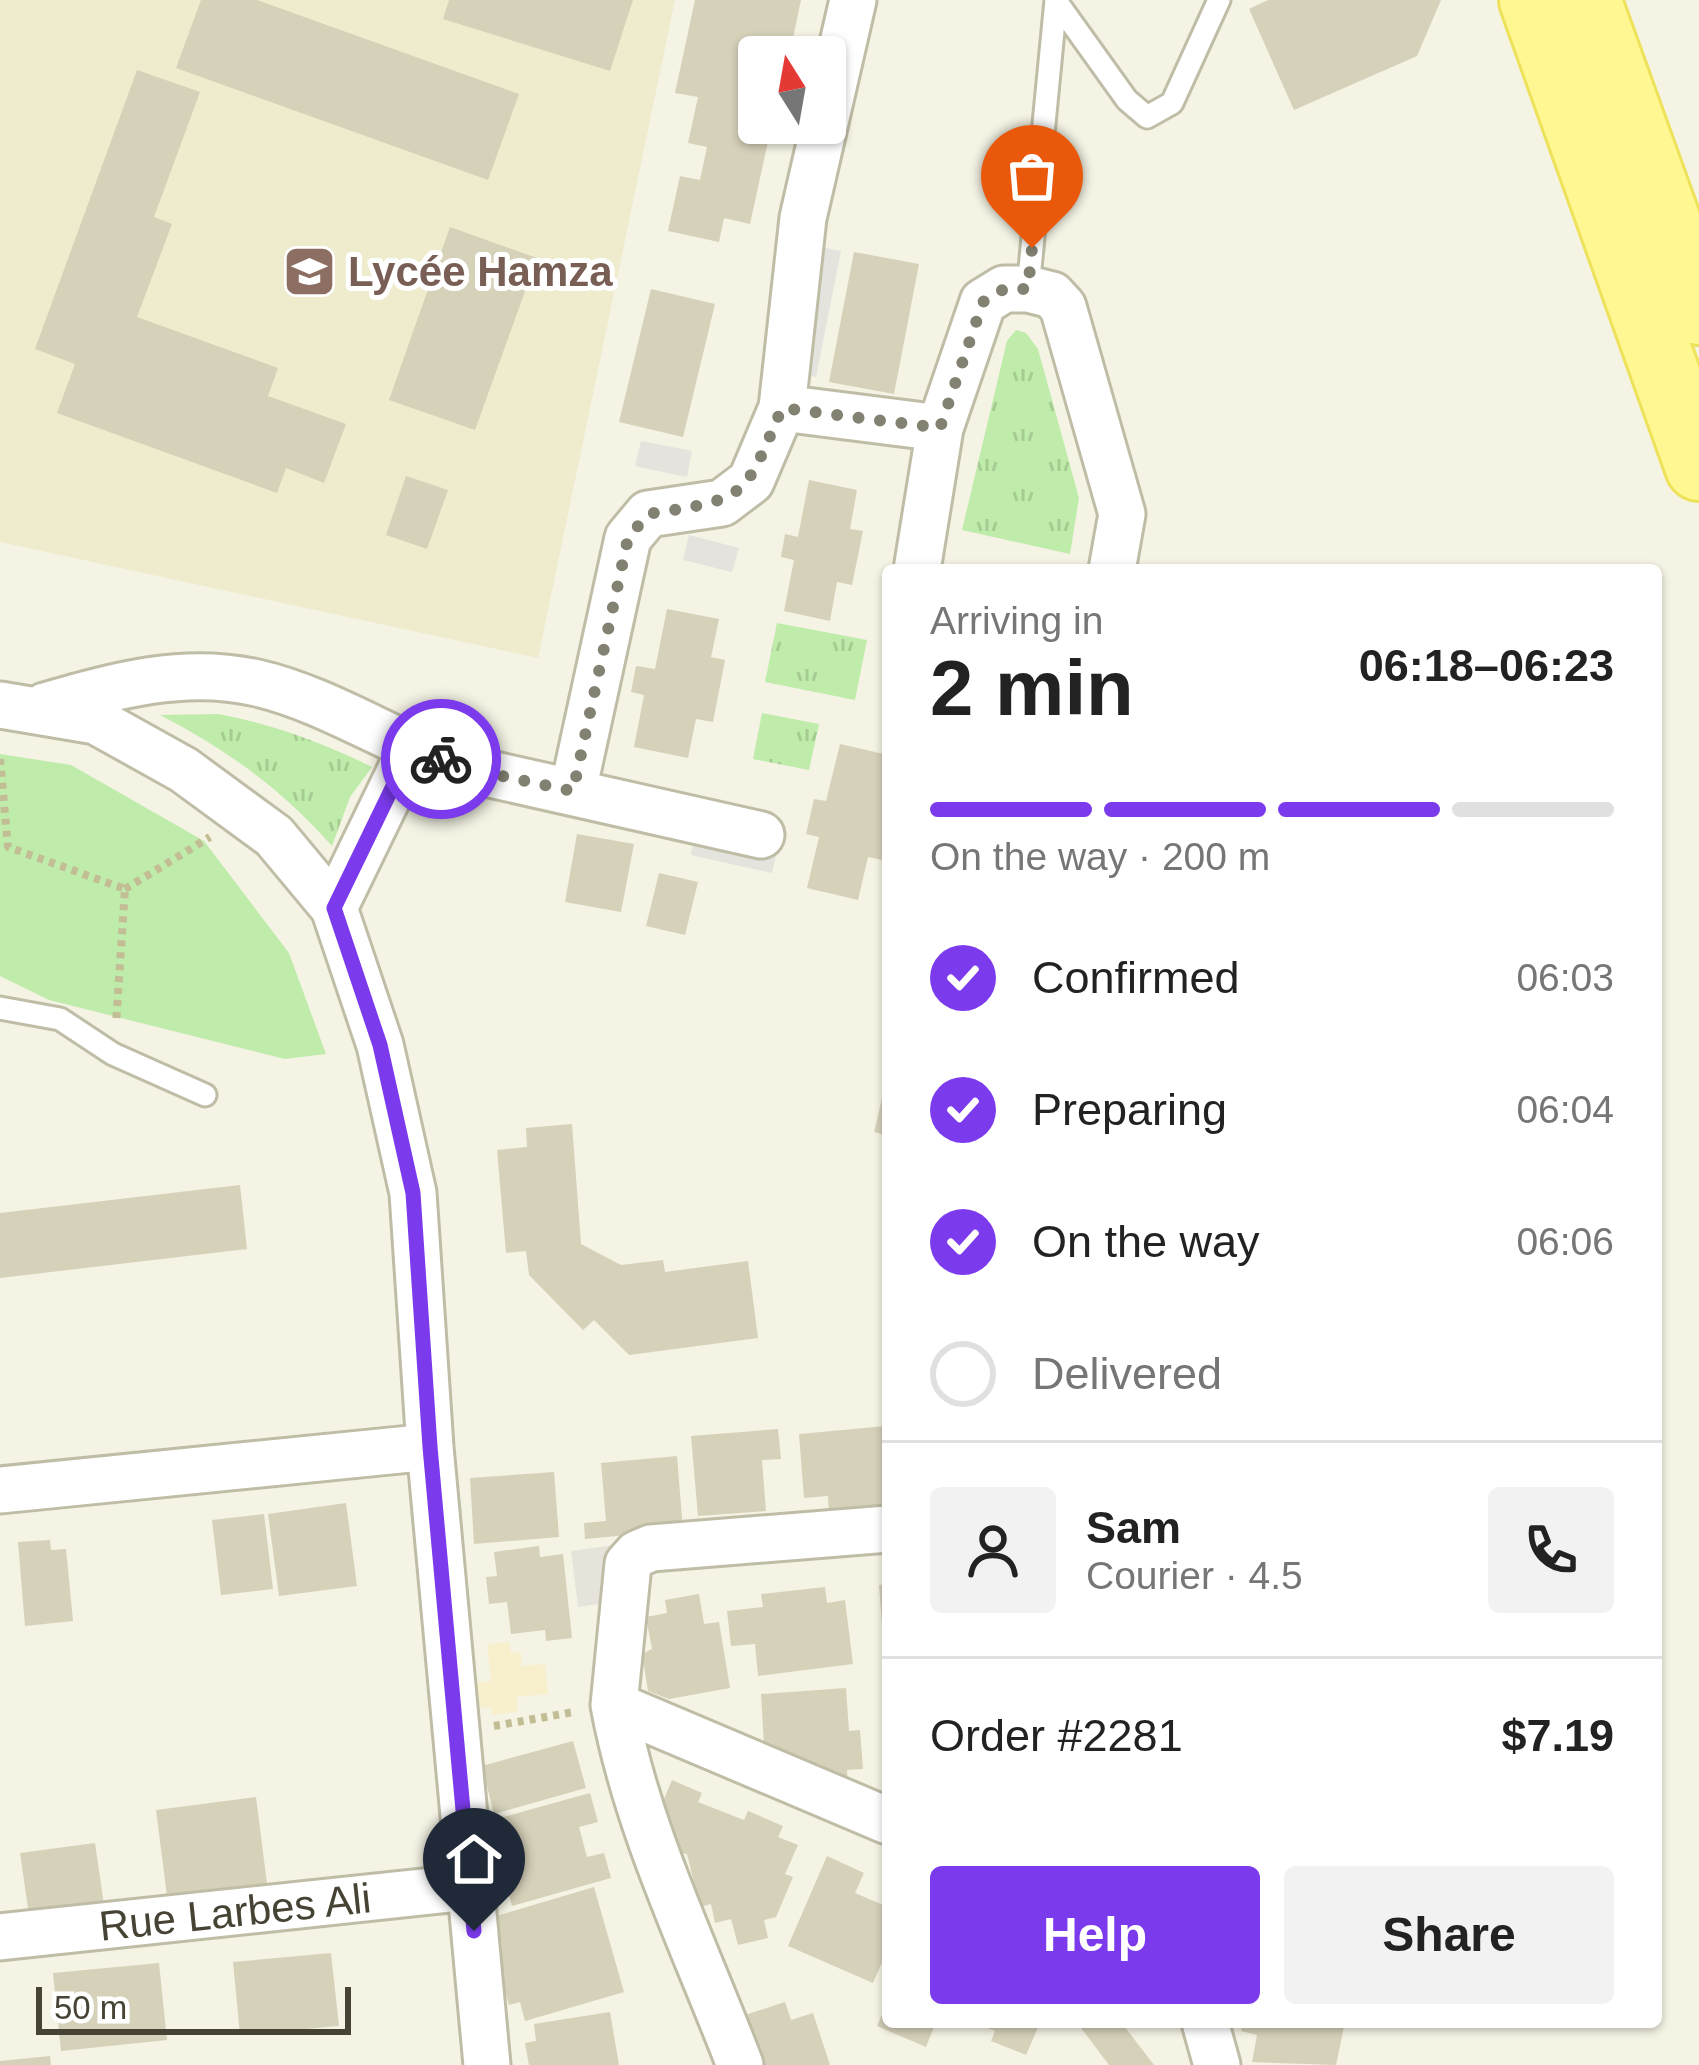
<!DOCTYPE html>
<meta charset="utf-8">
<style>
body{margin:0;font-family:Helvetica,sans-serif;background:#f2f2f2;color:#222;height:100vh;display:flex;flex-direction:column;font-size:45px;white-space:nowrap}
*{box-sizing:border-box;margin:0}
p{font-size:39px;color:#767676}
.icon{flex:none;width:66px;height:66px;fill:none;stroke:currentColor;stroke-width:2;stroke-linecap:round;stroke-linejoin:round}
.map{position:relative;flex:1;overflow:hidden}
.side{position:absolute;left:882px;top:564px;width:780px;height:1464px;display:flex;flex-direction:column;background:#fff;border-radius:12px;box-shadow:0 3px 9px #0004}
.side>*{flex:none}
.needle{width:78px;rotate:349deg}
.tools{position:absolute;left:738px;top:36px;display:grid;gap:24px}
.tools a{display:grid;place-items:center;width:108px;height:108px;border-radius:12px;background:#fff;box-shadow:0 3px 9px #0004;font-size:60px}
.scale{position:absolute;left:36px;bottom:30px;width:315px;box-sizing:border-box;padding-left:12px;border:6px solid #464334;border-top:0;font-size:33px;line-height:42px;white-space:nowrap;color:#464334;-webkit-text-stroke:9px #fff;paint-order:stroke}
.pin{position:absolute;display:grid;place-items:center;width:102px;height:102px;color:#fff;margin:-123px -51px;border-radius:50% 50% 50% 0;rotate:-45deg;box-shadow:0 0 12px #0007}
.pin .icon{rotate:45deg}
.courier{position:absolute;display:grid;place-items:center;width:120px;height:120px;margin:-60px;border:9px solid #7c3aed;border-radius:50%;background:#fff;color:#222;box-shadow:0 3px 15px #0007}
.overview em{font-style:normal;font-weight:700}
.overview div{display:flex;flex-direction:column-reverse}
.overview{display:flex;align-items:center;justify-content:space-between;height:204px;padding:0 48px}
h1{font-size:78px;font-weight:700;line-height:90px}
.bar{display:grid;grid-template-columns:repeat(4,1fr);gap:18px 12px;align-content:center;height:144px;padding:0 48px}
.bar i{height:15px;border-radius:9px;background:#e0e0e0}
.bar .on{background:#7c3aed}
.bar p{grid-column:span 4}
.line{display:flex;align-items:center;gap:30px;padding:0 48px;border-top:3px solid #e0e0e0}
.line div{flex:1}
.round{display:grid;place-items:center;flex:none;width:126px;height:126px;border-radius:12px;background:#f2f2f2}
ol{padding:0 48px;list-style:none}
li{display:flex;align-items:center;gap:36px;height:132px}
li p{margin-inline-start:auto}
li .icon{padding:12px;border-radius:50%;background:#7c3aed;color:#fff;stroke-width:4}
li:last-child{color:#767676}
li i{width:66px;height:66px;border:6px solid #e0e0e0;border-radius:50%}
.action{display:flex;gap:24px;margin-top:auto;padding:24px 48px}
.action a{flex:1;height:138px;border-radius:12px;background:#7c3aed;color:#fff;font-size:48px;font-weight:700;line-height:138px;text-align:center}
.action a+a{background:#f2f2f2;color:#222}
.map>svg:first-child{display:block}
</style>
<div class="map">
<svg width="1699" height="2065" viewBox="0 0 1699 2065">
<defs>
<pattern id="grass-tufts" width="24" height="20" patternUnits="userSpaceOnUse" patternTransform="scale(3)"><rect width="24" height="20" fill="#bfecaa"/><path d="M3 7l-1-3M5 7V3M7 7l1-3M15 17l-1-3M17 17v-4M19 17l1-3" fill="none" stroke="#a6cc93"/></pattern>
</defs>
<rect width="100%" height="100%" fill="#f4f3e4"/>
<path fill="#f8efcd" d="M509,1642l2,11 10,-1 1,14 23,-2 3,30 -31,3v15l-25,3 -1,-8 -11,1 -3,-25 14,-2 -4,-37z"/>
<path fill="#e6e3da" d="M615,1545l-10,58 -27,4 -7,-56z"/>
<path fill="#eeeccd" d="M0,0h675l-137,658 -538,-116z"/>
<path fill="url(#grass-tufts)" d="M1016,330l10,3 12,16 41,149 -9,56 -108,-24 45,-189z
M777,623l90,17 -12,60 -90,-18z
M762,713l57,11 -10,46 -56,-11z
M219,714c55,11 102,28 153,53l-22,30 -18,49c-51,-58 -105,-96 -172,-131z"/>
<path fill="#bfecaa" d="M0,754l71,11 133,76 85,112 37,101 -41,5 -236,-59 -49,-24z"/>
<path fill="#e4e3dd" d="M817,246l24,5 -25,126 -25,-5z
M641,441l51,10 -5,26 -52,-11z
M689,535l50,13 -7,24 -49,-12z
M695,835l82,16 -5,22 -81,-18z"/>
<path fill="#d6d1b9" d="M201,0h56l262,94 -31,86 -312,-112z
M449,0h184l-23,71 -167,-52z
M695,0h106l-12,57h-30v34l-8,23 8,2v7h13l-22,101 -26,-6 -5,24 -51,-11 12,-55 20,4 7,-33 -19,-4 10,-46 -23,-4z
M1268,0h173l-24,56 -123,54 -45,-101z
M137,70l63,22 -46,125 18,7 -35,93 141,51 -10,28 78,28 -22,59 -38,-15 -9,25 -220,-80 18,-49 -40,-15z
M450,227l87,31 -62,172 -86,-30z
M854,252l65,12 -25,130 -65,-12z
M651,289l64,15 -32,133 -64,-15z
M406,476l42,14 -21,59 -41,-14z
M809,480l48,10 -7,39 13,2 -11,54 -15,-3 -7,39 -46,-10 10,-51 -13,-3 4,-23 13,3z
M667,609l52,10 -8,38 14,3 -12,62 -17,-3 -8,39 -54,-11 10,-52 -13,-3 5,-26 19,3z
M840,744l48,11v101l-1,5 -19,-4 -10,43 -51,-12 12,-51 -13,-3 8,-35 12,2z
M577,834l57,10 -13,68 -56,-10z
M659,873l39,9 -13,53 -39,-9z
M886,1081h2v55l-14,-4z
M572,1124l9,120 40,21 42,-5 2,12 83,-11 10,77 -129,17 -35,-35 -11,10 -54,-55 -3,-24 -20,2 -9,-103 30,-3 -1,-19z
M240,1185l7,64 -247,29v-65z
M886,1426l2,84 -59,5 -1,-19 -24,2 -5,-64z
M778,1429l3,30 -19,1 4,51 -68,5 -7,-80z
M677,1456l6,74 -98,9 -1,-16 22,-2 -5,-58z
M554,1472l5,65 -85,7 -4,-66z
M346,1503l11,83 -78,10 -11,-82z
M264,1514l9,75 -52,6 -9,-75z
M50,1540l1,10 15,-1 7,72 -48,5 -7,-84z
M539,1546l1,11 23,-3 9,84 -26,3 -1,-11 -34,4 -4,-32 -18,2 -3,-27 11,-1 -3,-24z
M888,1584v77h-3l-6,-76z
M825,1587l2,16 18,-3 8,64 -95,12 -3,-32 -24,2 -4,-35 36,-4 -2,-13z
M699,1594l5,30 15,-2 11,66 -61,11 -21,-8 -6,-37 10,-5 -6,-32 21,-4 -2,-13z
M846,1688l3,43 11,-1 3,39 -16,1 1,17 -84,-42 -3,-51z
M573,1741l13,47 -92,26 -12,-48z
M672,1780l30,13 -4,9 46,18 4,-9 35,15 -5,11 20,8 -13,29 8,3 -17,40 -12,3 4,18 -30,7 -7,-26 -16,4 -4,-19 -11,3 -13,-53 -18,-2 -13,-34z
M590,1793l8,29 -19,5 8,30 17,-4 7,25 -99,28 -23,-85z
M256,1797l11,87 -100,12 -11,-86z
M95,1843l9,62 -75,10 -9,-62z
M827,1856l37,17 -9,20 33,14v42l-15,34 -85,-37z
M594,1887l30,105 -99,29 -5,-19 -11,3 -17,-57 10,-3 -9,-28z
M331,1953l8,73 -99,9 -7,-73z
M159,1963l8,77 -106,11 -8,-78z
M888,2000v22h48l-10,25 -49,-21z
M785,2002l6,18 22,-7 17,52h-69l-16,-50z
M610,2012l9,53h-90l-4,-22 11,-2 -2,-17z
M973,2022h79l-2,6 -10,-5 -14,32 -35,-14 4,-10z
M1090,2022h31l33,43h-45l-28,-37z
M1243,2022h102l-9,43 -84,-3 5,-27 -16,-4z
M50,2056l1,9h-51v-4z"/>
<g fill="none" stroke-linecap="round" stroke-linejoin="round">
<defs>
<path id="service" d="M1056,1l71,99 20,17 25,-14 47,-103
M1028,289l28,-289
M0,1008l60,11 53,35 92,41"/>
<path id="minor" d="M782,408l158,20
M917,570l23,-142 43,-126 21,-13h24l24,6 11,12 59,207 -10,56
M0,705l96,16 88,49 90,66 60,72 46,137 33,148 17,254 57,618
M45,706c70,-20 139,-40 212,-23 53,12 106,42 155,64
M573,791l55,-253 20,-24 74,-11 29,-22 31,-73 21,-190 50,-218
M334,908l78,-161 47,20 302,68
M0,1490l430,-43
M614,1705l14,-141 9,-10 14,-6 237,-19
M0,1937l469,-50
M1205,2022l12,43
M740,2065c-45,-118 -103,-235 -126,-360l274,116"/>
<path id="primary" d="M1533,0l166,467
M1587,0l112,311"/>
</defs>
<use href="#service" stroke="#c0bda6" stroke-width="27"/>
<use href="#minor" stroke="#c0bda6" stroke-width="51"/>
<use href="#primary" stroke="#ede259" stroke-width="72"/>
<path stroke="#c3bd96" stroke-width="8" stroke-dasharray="6 6" stroke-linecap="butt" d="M0,759l8,88 117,42 -9,135
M125,889l85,-52
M494,1726l80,-14"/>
<use href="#service" stroke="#fff" stroke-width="21"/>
<use href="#minor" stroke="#fff" stroke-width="45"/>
<use href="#primary" stroke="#fff892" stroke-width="66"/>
</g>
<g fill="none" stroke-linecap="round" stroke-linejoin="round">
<path stroke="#838172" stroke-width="12" stroke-dasharray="0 21.6" d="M441,759l18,8 114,24 55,-253 20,-24c101,-16 94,-13 134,-106l158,20 43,-126 21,-13h24l4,-41"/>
<path stroke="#7c3aed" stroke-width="15" d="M441,759l-29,-12 -78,161 46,137 33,148 17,254 44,484"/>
</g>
<defs>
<symbol id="school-square" viewBox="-11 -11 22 22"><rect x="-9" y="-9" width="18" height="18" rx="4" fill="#8d6e63" stroke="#fff"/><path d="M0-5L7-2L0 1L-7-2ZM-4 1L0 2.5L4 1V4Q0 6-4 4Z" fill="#fff"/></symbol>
</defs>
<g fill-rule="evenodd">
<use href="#school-square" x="280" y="242" width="59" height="59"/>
</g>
<g text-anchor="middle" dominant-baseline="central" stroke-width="10" stroke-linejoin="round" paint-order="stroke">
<g font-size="42" font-weight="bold" fill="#785e54" stroke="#fff" text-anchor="start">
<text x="348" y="271">Lycée Hamza</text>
</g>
<g font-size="42" fill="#464334" stroke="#fff">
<text transform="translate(235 1912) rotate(-6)">Rue Larbes Ali</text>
</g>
</g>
</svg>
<div class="tools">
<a><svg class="needle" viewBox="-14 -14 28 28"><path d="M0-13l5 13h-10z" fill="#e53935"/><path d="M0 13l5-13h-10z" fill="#767676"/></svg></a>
</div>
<div class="scale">50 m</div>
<div class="pin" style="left:1032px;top:248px;background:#ea580c"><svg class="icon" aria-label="bag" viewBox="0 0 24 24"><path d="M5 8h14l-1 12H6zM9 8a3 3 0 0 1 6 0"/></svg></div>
<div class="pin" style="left:474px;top:1931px;background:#1f2937"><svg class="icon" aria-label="home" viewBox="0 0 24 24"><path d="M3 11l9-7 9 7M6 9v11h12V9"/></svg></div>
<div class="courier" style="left:441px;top:759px"><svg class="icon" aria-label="bike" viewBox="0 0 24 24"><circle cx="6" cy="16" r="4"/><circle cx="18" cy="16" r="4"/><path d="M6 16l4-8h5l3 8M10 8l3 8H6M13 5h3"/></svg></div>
<section class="side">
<div class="overview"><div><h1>2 min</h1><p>Arriving in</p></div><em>06:18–06:23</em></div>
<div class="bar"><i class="on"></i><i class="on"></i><i class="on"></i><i></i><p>On the way · 200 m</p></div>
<ol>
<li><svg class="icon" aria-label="check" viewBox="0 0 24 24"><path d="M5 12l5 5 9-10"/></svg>Confirmed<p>06:03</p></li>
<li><svg class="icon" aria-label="check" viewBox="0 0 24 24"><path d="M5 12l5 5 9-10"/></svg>Preparing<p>06:04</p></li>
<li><svg class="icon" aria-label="check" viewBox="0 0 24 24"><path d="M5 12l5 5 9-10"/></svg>On the way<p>06:06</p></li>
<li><i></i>Delivered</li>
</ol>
<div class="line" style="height:216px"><a class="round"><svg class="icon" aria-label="person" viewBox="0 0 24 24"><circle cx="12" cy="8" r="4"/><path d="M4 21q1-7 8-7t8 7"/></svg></a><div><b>Sam</b><p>Courier · 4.5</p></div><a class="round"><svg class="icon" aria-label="phone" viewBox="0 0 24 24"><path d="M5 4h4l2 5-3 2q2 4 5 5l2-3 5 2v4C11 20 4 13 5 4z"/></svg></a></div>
<div class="line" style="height:156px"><div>Order #2281</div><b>$7.19</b></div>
<div class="action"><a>Help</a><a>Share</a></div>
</section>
</div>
